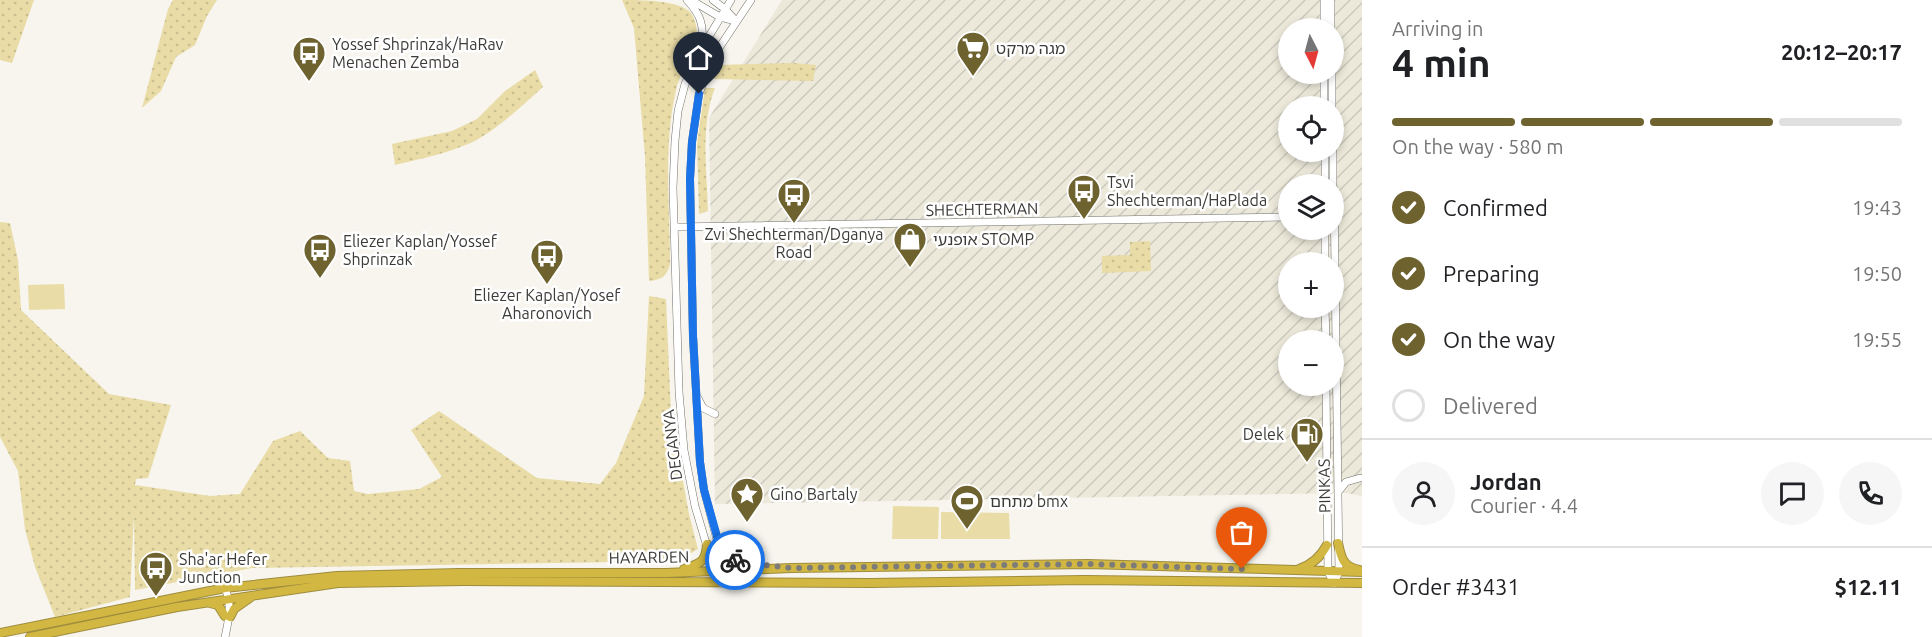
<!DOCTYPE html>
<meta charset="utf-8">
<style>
body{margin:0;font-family:Ubuntu,"Noto Sans Hebrew",sans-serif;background:#f6f6f6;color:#202124;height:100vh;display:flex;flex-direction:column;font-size:22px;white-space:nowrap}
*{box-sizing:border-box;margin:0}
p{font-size:20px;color:#757577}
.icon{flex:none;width:33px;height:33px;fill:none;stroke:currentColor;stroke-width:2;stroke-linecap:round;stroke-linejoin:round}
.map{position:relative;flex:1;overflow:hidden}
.details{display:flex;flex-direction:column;background:#fff;width:570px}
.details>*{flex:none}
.needle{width:39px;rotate:174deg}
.controls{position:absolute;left:1278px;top:18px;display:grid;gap:12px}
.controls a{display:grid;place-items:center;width:66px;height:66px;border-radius:50%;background:#fff;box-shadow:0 3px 9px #0003;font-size:30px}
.pin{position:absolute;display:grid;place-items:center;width:51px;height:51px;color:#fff;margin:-62px -26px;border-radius:50% 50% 50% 0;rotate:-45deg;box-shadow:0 0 6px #0007}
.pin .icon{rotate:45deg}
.courier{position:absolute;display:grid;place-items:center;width:60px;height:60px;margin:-30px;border:4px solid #1a73e8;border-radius:50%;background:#fff;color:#222;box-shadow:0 2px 8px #0007}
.overview em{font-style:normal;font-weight:700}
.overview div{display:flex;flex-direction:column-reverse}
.overview{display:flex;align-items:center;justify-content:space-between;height:102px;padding:0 30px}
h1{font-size:39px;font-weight:700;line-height:45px}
.bar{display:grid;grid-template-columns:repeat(4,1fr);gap:9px 6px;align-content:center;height:72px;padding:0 30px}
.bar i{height:8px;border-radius:4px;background:#e0e0e0}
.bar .selected{background:#6e622f}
.bar p{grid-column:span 4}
.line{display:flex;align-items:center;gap:15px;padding:0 30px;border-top:2px solid #e0e0e0}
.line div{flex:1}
.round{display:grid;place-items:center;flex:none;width:63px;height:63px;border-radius:32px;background:#f6f6f6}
ol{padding:0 30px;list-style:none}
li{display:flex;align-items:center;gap:18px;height:66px}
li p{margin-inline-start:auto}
li .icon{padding:6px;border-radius:50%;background:#6e622f;color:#fff;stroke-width:4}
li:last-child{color:#757577}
li i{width:33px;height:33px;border:3px solid #e0e0e0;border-radius:50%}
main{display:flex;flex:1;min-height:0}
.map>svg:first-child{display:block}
</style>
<main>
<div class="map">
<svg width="1362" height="637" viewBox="0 0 1362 637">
<defs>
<pattern id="industrial-furrows" width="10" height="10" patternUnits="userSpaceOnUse" patternTransform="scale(1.5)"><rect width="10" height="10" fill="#ece9da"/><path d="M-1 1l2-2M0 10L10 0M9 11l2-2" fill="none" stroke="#cbc9bc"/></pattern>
<pattern id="green-dots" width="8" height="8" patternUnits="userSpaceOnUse" patternTransform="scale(1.5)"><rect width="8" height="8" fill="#e9dca6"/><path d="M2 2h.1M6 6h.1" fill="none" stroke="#c9be90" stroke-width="1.8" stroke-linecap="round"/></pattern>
</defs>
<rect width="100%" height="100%" fill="#f7f5ee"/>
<path fill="url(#industrial-furrows)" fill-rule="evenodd" d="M782,0h580v496l-15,-3 -632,11 -6,-386zM1288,28h46v46h-46zM1288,106h46v46h-46zM1288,184h46v46h-46zM1288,262h46v46h-46zM1288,340h46v46h-46z"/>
<path fill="url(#green-dots)" d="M0,0h34l-22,63 -12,-3z
M173,0h44l-10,16 -12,29 -19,12 -15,34 -19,17 26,-99z
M622,0c19,0 58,0 69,13 17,27 -9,51 -15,77 -13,56 -6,116 -6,174 -3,12 -8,16 -21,17l-4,-124 -11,-129z
M794,63l22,2 -3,16 -99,-2 3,-14z
M535,70l8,17c-20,18 -40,37 -63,51 -22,13 -60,21 -85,27l-3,-21 60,-13 25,-12 28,-28z
M705,88h10c-15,37 -8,84 -7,123l-9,3 -2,-70z
M0,222l10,1 8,37 3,50 88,84 62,11 -23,73 -12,1 -1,6 75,11 30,-2 33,-53 27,-10 28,27 22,3 4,30 14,3 51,-5 23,-12 -31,-47 28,-19 98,67 63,6 16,-21 28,-67 5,-100 17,3 5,115 18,100 9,35 -20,12 -426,7 -117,22 -1,-77 -4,84 -75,20 -20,-50 -10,-38 -7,-58 -18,-34z
M1150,241l1,30 -49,2v-17l28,-1v-13z"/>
<path fill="#e9dca6" d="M64,284l1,25 -36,1 -1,-25z
M893,506l46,1 -1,32h-46z
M941,512l68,1 1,26h-69z"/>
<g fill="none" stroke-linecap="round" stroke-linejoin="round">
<defs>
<path id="secondary" d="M687,0c13,14 17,24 15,43
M691,0l29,17 16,4
M713,0l12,9 11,12
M1324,0v28
M1331,1v27
M1324,74v32
M1332,74v32
M1325,152v32
M1333,152v32
M1334,189l5,383 -5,11
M675,227l613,-10
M1325,230v32
M1325,308l1,32
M1326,386l2,186 6,11
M698,398l5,10 12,6
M1338,492l8,-10 14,-4
M723,574l2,-4 -21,-80 -4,-28 -7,-126 -3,-157 2,-37 7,-48 7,-19 11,-24 34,-51
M721,583l-7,-13 -19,-64 -11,-56 -5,-58 -6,-204 2,-47 3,-30 7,-27 14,-31 32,-53
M225,588c7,17 4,31 0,49"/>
<path id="highway" d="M718,540c11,19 18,22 39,25
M1338,543c3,15 5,24 21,27
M684,569c16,-6 22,-6 23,-25
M1299,569c13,-4 22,-13 28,-24
M210,603l8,2 7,11
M230,617l4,-8 17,-12
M0,633l225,-45 112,-12 122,-3h207l125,-5 297,-4 274,8
M30,637l147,-30 161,-24 125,-2 408,2 213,-3 278,3"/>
</defs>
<use href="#secondary" stroke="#72716b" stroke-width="8"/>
<use href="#highway" stroke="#9e8c3e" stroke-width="10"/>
<use href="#secondary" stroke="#fff" stroke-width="7"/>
<use href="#highway" stroke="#d2b842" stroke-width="8"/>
</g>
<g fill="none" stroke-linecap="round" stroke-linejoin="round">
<path stroke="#7d7c78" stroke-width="6" stroke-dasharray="0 10.8" d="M735,560l5,2 50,6 298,-4 154,5"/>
<path stroke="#1a73e8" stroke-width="8" d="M699,94l-7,48 -2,37 3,157 7,126 4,28 14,50 7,12 10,8"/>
</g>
<defs>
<symbol id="supermarket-pin" viewBox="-11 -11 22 30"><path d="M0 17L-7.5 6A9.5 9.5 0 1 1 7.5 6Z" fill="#6e622f" stroke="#fff"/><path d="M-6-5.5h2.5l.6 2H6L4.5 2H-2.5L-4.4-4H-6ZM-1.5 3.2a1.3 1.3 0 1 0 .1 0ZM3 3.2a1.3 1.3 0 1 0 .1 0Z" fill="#fff"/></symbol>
<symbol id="bus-pin" viewBox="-11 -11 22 30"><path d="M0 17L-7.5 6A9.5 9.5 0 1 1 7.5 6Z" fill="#6e622f" stroke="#fff"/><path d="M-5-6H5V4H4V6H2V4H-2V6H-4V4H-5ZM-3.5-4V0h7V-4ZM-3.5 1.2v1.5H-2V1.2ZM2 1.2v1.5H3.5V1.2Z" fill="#fff"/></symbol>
<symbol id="shop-pin" viewBox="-11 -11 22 30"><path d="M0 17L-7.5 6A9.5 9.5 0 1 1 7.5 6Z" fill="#6e622f" stroke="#fff"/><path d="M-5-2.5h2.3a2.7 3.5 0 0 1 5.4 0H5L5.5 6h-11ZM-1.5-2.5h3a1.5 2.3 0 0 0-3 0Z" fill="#fff"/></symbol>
<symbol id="fuel-pin" viewBox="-11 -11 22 30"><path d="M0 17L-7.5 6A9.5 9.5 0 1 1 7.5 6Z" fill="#6e622f" stroke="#fff"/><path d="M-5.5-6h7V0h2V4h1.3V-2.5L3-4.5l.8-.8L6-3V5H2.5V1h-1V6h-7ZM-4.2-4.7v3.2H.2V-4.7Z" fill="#fff"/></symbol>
<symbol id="sight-pin" viewBox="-11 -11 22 30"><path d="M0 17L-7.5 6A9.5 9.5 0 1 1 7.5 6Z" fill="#6e622f" stroke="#fff"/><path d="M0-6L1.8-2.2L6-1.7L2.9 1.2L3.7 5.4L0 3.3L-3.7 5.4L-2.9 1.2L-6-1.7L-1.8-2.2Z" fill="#fff"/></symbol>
<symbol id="stadium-pin" viewBox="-11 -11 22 30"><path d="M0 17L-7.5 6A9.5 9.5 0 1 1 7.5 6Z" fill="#6e622f" stroke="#fff"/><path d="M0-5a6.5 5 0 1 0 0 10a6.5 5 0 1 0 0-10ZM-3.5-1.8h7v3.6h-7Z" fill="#fff"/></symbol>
</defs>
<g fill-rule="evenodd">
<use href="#supermarket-pin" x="954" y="29" width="38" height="52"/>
<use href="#bus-pin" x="290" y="34" width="38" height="52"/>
<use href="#bus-pin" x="1065" y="172" width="38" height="52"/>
<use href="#bus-pin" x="775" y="176" width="38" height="52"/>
<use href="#shop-pin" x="891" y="220" width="38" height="52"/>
<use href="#bus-pin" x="301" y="231" width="38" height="52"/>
<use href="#bus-pin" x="528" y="237" width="38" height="52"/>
<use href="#fuel-pin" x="1288" y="415" width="38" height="52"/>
<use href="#sight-pin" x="728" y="475" width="38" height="52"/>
<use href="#stadium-pin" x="948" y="482" width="38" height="52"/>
<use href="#bus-pin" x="137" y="549" width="38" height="52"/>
</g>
<g text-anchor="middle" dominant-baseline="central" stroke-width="5" stroke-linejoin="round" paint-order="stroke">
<g font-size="16" fill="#3c3b38" stroke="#fff" text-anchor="start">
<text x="332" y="44">Yossef Shprinzak/HaRav<tspan x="332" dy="18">Menachen Zemba</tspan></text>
<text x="996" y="48">מגה מרקט</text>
<text x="1107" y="182">Tsvi<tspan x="1107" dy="18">Shechterman/HaPlada</tspan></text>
<text x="794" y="234" text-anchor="middle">Zvi Shechterman/Dganya<tspan x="794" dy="18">Road</tspan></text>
<text x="933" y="239">אופנעי STOMP</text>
<text x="343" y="241">Eliezer Kaplan/Yossef<tspan x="343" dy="18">Shprinzak</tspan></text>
<text x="547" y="295" text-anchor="middle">Eliezer Kaplan/Yosef<tspan x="547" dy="18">Aharonovich</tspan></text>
<text x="1284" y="434" text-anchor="end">Delek</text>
<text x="770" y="494">Gino Bartaly</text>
<text x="990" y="501">מתחם bmx</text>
<text x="179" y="559">Sha'ar Hefer<tspan x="179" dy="18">Junction</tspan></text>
</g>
<g font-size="16" fill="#3c3b38" stroke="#fff">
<text transform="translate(982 209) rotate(-1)">SHECHTERMAN</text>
<text transform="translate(672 445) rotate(-97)">DEGANYA</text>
<text transform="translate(1324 486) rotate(-91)">PINKAS</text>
<text transform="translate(649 557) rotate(-1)">HAYARDEN</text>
</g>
</g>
</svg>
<div class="controls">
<a><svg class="needle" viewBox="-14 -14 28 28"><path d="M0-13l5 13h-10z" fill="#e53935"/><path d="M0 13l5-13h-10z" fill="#757577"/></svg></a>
<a><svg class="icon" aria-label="locate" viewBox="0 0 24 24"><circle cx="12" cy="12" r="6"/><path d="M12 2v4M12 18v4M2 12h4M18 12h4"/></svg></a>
<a><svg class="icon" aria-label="layers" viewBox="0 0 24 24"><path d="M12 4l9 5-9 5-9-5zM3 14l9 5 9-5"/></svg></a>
<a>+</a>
<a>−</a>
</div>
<div class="pin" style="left:1242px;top:569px;background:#ea580c"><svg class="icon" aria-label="bag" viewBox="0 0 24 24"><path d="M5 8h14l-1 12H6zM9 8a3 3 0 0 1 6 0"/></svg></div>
<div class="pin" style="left:699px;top:94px;background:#1f2937"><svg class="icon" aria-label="home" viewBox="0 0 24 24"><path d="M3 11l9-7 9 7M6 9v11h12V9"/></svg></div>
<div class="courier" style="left:735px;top:560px"><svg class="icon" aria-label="bike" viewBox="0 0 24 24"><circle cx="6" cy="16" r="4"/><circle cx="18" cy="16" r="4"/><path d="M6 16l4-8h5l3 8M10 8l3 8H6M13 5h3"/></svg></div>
</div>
<section class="details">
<div class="overview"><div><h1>4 min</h1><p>Arriving in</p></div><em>20:12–20:17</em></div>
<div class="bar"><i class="selected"></i><i class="selected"></i><i class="selected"></i><i></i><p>On the way · 580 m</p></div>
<ol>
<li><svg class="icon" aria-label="check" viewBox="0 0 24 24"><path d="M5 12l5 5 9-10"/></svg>Confirmed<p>19:43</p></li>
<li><svg class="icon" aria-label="check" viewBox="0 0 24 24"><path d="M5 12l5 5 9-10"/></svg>Preparing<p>19:50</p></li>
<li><svg class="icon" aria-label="check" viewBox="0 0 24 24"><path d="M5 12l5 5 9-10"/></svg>On the way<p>19:55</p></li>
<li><i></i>Delivered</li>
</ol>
<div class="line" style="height:108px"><a class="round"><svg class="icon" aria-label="person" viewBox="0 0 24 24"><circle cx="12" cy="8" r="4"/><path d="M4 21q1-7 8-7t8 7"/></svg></a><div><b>Jordan</b><p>Courier · 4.4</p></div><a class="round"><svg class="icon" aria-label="chat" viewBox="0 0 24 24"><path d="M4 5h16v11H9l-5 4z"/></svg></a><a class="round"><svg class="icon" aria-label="phone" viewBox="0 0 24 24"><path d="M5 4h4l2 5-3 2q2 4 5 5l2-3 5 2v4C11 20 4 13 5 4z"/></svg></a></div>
<div class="line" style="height:78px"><div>Order #3431</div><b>$12.11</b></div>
</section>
</main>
